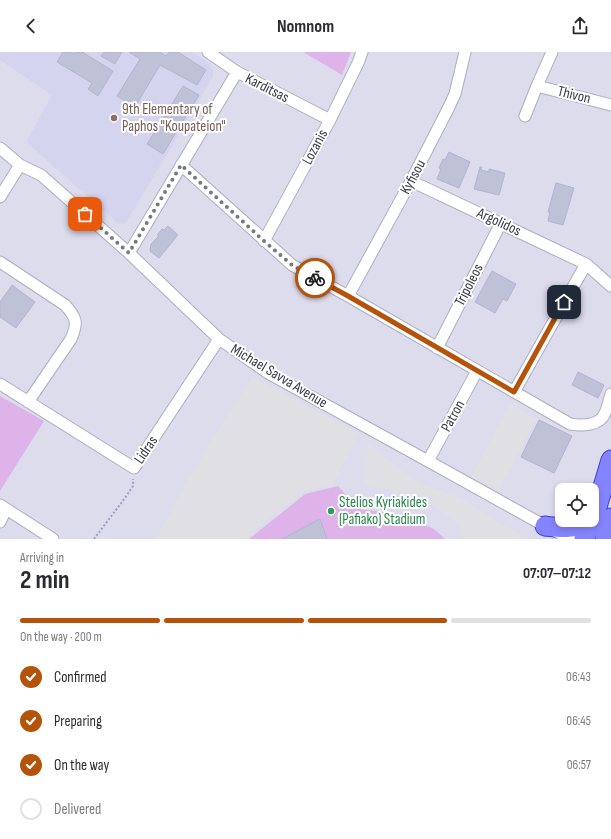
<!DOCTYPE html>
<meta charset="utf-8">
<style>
body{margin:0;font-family:"Sofia Sans Condensed",sans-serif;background:#f2f2f3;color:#2b2b33;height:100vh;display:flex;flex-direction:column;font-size:15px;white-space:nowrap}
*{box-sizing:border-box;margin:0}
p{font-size:13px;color:#7c7c81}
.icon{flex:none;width:22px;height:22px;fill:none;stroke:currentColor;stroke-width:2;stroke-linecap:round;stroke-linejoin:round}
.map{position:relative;height:487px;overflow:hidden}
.drawer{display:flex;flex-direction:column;background:#fff;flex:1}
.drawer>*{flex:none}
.fabs{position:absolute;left:555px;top:431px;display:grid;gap:8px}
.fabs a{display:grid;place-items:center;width:44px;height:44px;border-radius:8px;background:#fff;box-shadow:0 2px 6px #0003;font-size:20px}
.pin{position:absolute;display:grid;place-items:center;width:34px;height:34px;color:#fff;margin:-17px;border-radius:8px;box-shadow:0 2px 6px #0006}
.courier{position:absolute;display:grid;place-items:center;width:40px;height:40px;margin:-20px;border:3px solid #b45309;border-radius:50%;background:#fff;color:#222;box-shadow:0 1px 5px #0007}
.overview em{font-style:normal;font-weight:700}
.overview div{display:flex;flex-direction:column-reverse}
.overview{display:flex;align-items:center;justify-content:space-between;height:68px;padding:0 20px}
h1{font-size:26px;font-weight:700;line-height:30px}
.bar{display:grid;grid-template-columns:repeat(4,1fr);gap:6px 4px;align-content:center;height:48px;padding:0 20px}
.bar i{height:5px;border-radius:3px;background:#e1e1e2}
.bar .current{background:#b45309}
.bar p{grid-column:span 4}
ol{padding:0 20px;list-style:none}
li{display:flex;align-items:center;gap:12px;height:44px}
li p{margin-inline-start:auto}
li .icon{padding:4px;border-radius:50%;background:#b45309;color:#fff;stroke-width:4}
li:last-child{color:#7c7c81}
li i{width:22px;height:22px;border:2px solid #e1e1e2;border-radius:50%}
header{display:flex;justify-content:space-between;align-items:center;height:52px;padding:0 20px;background:#fff;font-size:18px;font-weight:700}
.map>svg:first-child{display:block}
</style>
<header><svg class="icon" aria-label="back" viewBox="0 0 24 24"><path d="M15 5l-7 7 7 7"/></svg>Nomnom<svg class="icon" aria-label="share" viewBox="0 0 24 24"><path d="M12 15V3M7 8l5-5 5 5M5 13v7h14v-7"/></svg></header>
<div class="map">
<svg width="611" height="487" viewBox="0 0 611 487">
<rect width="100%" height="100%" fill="#ebeaf5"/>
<path fill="#dcdced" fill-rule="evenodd" d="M0,0h611v487h-611zM562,438h30v30h-30z"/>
<path fill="#d5d4ef" d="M0,0h192l16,11 5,6v8l-86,144 -4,3 -5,-1 -92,-81 26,-47 -52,-35z"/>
<path fill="#ddb3ea" d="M303,0h48l-9,23z
M0,344l44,25 -44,70z
M338,434l21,23 40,5 35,15 11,10h-196l56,-45z"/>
<path fill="#dfdfe4" d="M252,325l107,56 -26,51 -29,8 -43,32 -14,15h-91l36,-66z
M510,353l27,14 -39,72 -27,-14z
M368,391l45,36 12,6 35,13 36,23 34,18h-66l-6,-17 -23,-15 -17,-8 -15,-5 -19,-6 -19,-3z"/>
<path fill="#bfc1d7" stroke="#b2b4d2" d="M63,0h8l4,2 1,-2h6l31,19 -15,25 -10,-7 4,-6 -35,-21z
M104,0h18l-7,12 -14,-8z
M129,0h31l6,4 3,-4h9l28,18 -9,15 -37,-20 -25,42 -18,-11 23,-37z
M183,34l16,9 -36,59 -16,-10z
M449,100l21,10 -11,26 -22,-9 4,-10 -2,-1 4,-9 2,1z
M480,115h2l-1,3 8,2v-3l16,4 -6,22 -25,-6z
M556,131l18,5 -11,37 -15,-4 2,-9h-2z
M168,174l10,9 -19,23 -9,-7 1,-7 7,-7v-3l4,-5 2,1z
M492,219l24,13 -9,17 -4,-2 -8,14 -20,-11z
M12,233l23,17 -19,26 -16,-11v-15z
M578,320l26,13 -6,13 -26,-13z
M539,368l33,16 -18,37 -33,-16z
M320,467l7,20h-45l4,-2z"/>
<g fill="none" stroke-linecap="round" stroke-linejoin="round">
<defs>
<path id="minor" d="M208,0l29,20 93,48
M537,34l74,19
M525,64l12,-30 15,-34
M0,96l20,17 21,10 88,78 90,86 49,34 160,88 117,65 26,13
M181,113l111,100 56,31 222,128c12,2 30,2 35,-11 3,-6 4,-13 6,-19
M411,129l175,83 -72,128
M0,145l20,-32
M264,189l66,-121 28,-57 4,-11
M129,201l108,-181
M0,210l65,43c12,13 13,18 6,34l-43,63
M586,212l25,22
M348,244l63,-115 37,-72 7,-15 10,-42
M437,296l64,-125
M0,332l134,84 85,-129
M428,409l49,-90
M0,453l53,34
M0,470l6,-13"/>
<path id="trunk" d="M545,474c17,2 28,4 43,-6
M584,487l10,-22 17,-57
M605,487l6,-21"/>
</defs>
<use href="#minor" stroke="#acadc1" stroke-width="13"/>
<use href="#trunk" stroke="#3940e1" stroke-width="21"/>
<path stroke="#9d9ec3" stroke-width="2" stroke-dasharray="2 2" stroke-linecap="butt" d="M94,487l31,-41 8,-12v-7"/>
<use href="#minor" stroke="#fff" stroke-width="11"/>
<use href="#trunk" stroke="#8584ff" stroke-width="19"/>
</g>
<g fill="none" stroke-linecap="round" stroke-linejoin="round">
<path stroke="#777786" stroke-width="4" stroke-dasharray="0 7.2" d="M85,162l44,39 52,-88 83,76 28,24 23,13"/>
<path stroke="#b45309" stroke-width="5" d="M315,226l33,18 166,96 50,-90"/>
</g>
<circle fill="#8d6e63" stroke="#fff" stroke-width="1.5" cx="114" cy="66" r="4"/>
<circle fill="#2e9e5b" stroke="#fff" stroke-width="1.5" cx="331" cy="459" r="4"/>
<g text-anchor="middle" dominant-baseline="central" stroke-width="4" stroke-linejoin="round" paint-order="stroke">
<g font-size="15" fill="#38394a" stroke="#fff">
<text transform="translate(267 36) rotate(27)">Karditsas</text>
<text transform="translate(574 43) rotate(14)">Thivon</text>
<text transform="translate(315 95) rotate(-62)">Lozanis</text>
<text transform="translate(413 125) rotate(-62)">Kyfisou</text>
<text transform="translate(499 170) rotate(25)">Argolidos</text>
<text transform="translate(469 233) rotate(-63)">Tripoleos</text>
<text transform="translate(279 324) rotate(31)">Michael Savva Avenue</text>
<text transform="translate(453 364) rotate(-61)">Patron</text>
<text transform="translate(146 398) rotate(-56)">Lidras</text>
</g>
<g font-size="15" fill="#785e54" stroke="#fff" text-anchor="start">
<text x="122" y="57">9th Elementary of<tspan x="122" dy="17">Paphos "Koupateion"</tspan></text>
</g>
<g font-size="15" fill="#27864d" stroke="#fff" text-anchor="start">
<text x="339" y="450">Stelios Kyriakides<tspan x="339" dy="17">(Pafiako) Stadium</tspan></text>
</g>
</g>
</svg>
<div class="fabs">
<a><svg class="icon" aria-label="locate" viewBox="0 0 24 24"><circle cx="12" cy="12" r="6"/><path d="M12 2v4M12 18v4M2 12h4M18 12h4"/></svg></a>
</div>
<div class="pin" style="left:85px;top:162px;background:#ea580c"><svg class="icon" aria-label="bag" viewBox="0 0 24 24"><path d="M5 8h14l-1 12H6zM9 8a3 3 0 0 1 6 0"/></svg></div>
<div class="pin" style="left:564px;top:250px;background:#1f2937"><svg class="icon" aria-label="home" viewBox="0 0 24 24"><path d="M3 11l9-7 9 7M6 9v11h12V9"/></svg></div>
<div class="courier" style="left:315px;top:226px"><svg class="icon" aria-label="bike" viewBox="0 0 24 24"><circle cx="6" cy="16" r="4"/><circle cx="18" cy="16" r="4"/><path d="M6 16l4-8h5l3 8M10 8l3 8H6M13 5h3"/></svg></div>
</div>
<section class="drawer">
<div class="overview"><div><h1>2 min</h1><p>Arriving in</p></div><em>07:07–07:12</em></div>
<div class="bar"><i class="current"></i><i class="current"></i><i class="current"></i><i></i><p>On the way · 200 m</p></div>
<ol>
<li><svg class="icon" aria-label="check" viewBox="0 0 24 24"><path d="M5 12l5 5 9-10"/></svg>Confirmed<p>06:43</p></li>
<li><svg class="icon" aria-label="check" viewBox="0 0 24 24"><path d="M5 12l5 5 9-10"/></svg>Preparing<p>06:45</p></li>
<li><svg class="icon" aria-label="check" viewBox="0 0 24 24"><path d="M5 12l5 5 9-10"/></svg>On the way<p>06:57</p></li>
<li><i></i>Delivered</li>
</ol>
</section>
